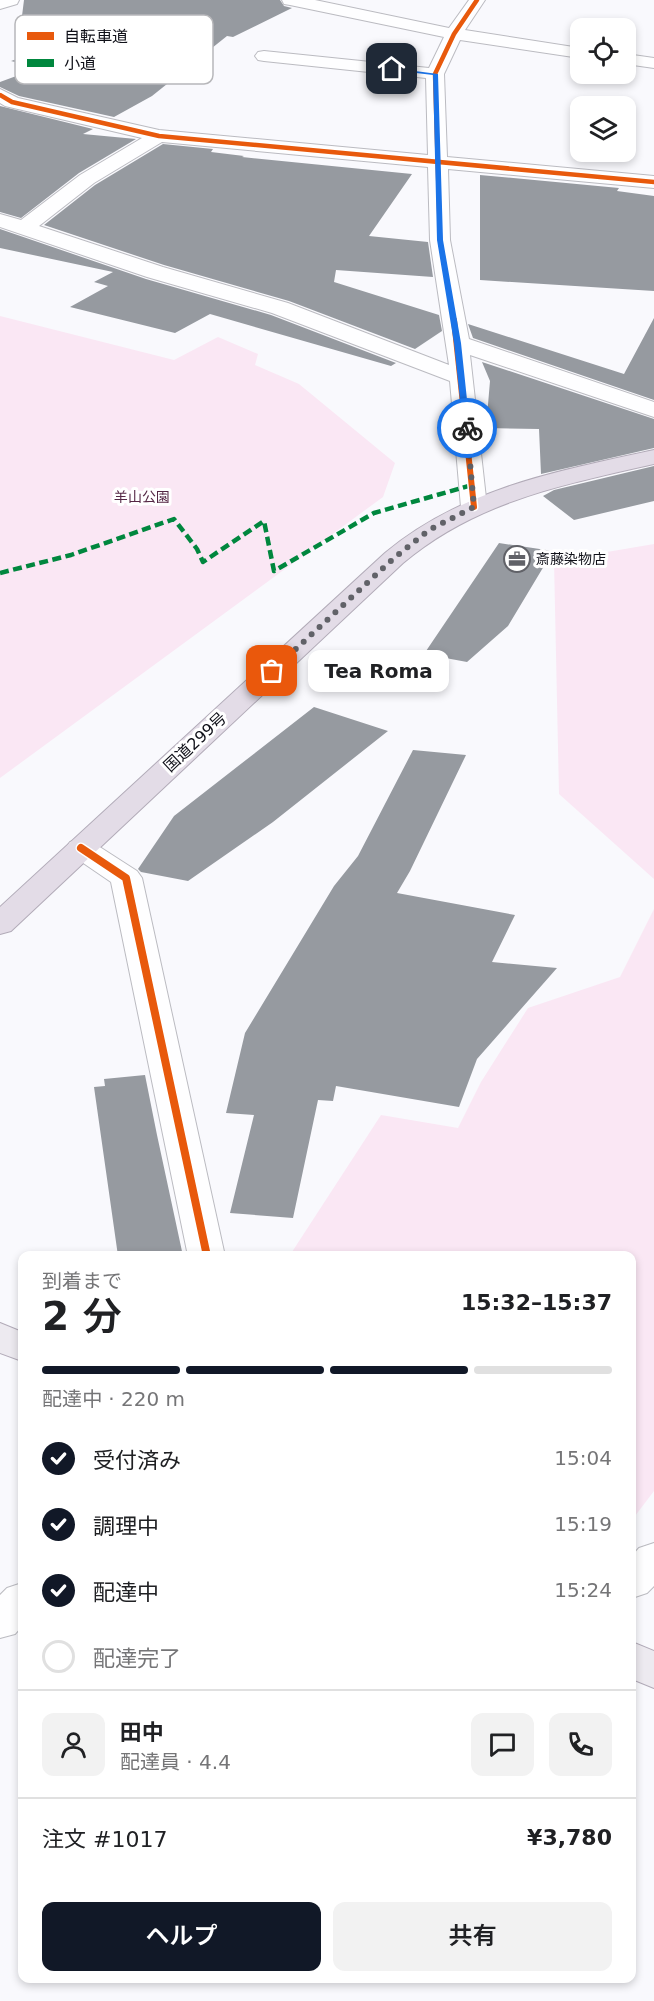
<!DOCTYPE html>
<html lang="ja">
<meta charset="utf-8">
<style>
body{margin:0;font-family:"DejaVu Sans","Noto Sans JP",sans-serif;background:#f2f2f2;color:#202124;height:100vh;display:flex;flex-direction:column;font-size:22px;white-space:nowrap}
*{box-sizing:border-box;margin:0}
p{font-size:20px;color:#757577}
.icon{flex:none;width:33px;height:33px;fill:none;stroke:currentColor;stroke-width:2;stroke-linecap:round;stroke-linejoin:round}
.map{position:relative;flex:1;overflow:hidden}
.panel{position:absolute;left:18px;top:1251px;width:618px;height:732px;display:flex;flex-direction:column;background:#fff;border-radius:12px;box-shadow:0 3px 9px #0003}
.panel>*{flex:none}
.fabs{position:absolute;left:570px;top:18px;display:grid;gap:12px}
.fabs a{display:grid;place-items:center;width:66px;height:66px;border-radius:12px;background:#fff;box-shadow:0 3px 9px #0003;font-size:30px}
.pin{position:absolute;display:grid;place-items:center;width:51px;height:51px;color:#fff;margin:-26px;border-radius:12px;box-shadow:0 3px 9px #0006}
.courier{position:absolute;display:grid;place-items:center;width:60px;height:60px;margin:-30px;border:4px solid #1a73e8;border-radius:50%;background:#fff;color:#222;box-shadow:0 2px 8px #0007}
.bubble{position:absolute;height:42px;border-radius:12px;background:#fff;box-shadow:0 3px 9px #0003;font-size:20px;font-weight:600;line-height:42px;text-align:center}
.overview em{font-style:normal;font-weight:600}
.overview div{display:flex;flex-direction:column-reverse}
.overview{display:flex;align-items:center;justify-content:space-between;height:102px;padding:0 24px}
h1{font-size:39px;font-weight:600;line-height:45px}
.bar{display:grid;grid-template-columns:repeat(4,1fr);gap:9px 6px;align-content:center;height:72px;padding:0 24px}
.bar i{height:8px;border-radius:4px;background:#e0e0e0}
.bar .selected{background:#111827}
.bar p{grid-column:span 4}
.line{display:flex;align-items:center;gap:15px;padding:0 24px;border-top:2px solid #e0e0e0}
.line div{flex:1}
.round{display:grid;place-items:center;flex:none;width:63px;height:63px;border-radius:12px;background:#f2f2f2}
ol{padding:0 24px;list-style:none}
li{display:flex;align-items:center;gap:18px;height:66px}
li p{margin-inline-start:auto}
li .icon{padding:6px;border-radius:50%;background:#111827;color:#fff;stroke-width:4}
li:last-child{color:#757577}
li i{width:33px;height:33px;border:3px solid #e0e0e0;border-radius:50%}
.action{display:flex;gap:12px;margin-top:auto;padding:12px 24px}
.action a{flex:1;height:69px;border-radius:12px;background:#111827;color:#fff;font-size:24px;font-weight:600;line-height:69px;text-align:center}
.action a+a{background:#f2f2f2;color:#202124}
.map>svg:first-child{display:block}
</style>
<div class="map">
<svg width="654" height="2001" viewBox="0 0 654 2001">
<rect width="100%" height="100%" fill="#f9f9fd"/>
<path fill="#fae7f4" d="M0,316l174,44 44,-23 40,17 -3,11 44,19 96,79 -12,34 -383,281z
M654,544v335l-95,-85 -5,-233z
M654,909v582l-22,29v-264l-342,-1 91,-140 77,13 23,-46 47,-74 92,-31z"/>
<path fill="#969aa0" d="M24,0h256l4,6 8,2 -59,29 -6,-1 -75,60 -38,21 -95,-21 -19,-9v-5l38,-14 -27,-7 84,-28 -73,-17z
M0,106l93,23 -10,5 53,5 -57,34 -58,45 -21,-6z
M163,144l50,5 -2,3 33,4 -2,1 170,17 -43,62 59,6 5,35 -97,-7 -2,12 105,33 3,16 -27,18 -126,-48 -125,-36 -120,-40 51,-40z
M480,175l139,13 -2,3 37,5v95l-174,-11z
M0,229l146,50 125,36 125,48 -5,3 -181,-52 -35,19 -105,-26 38,-21 -14,-4 19,-10 -113,-24z
M654,318v82l-181,-62 -5,-14 156,50z
M482,362l172,57v29l-113,26 -2,-45 -53,-1 4,-47z
M654,466v35l-80,19 -31,-24 11,-6z
M499,543l54,8 -45,75 -41,36 -43,-8z
M314,707l74,24 -115,91 -85,59 -47,-9 -3,-3 36,-53z
M413,750l53,5 -56,116 -13,22 118,22 -23,47 65,6 -80,91 -18,48 -123,-21 -3,15 -15,-1 -25,118 -63,-5 24,-98 -28,-2 19,-80 89,-147 24,-30z
M145,1075l12,60 26,121h-65l-24,-169 11,-1 -1,-7z"/>
<g fill="none" stroke-linecap="round" stroke-linejoin="round">
<defs>
<path id="minor" d="M0,0h19l-2,4 -17,5z
M282,0h33l134,28 20,-28h16l-20,30 115,18v10l-120,-18 -16,34 3,83 207,19v12l-206,-19 2,71 19,99 185,63v15l-184,-62 17,152 -4,5 -9,3 -9,-3 -4,-5 -11,-126 -178,-68 -125,-36 -147,-50v-13l21,6 59,-45 62,-37 -137,-32 -5,-3v-14l18,9 141,32 269,25 -2,-77 -162,-17 -6,-1 -3,-4 3,-4 6,-1 165,17 15,-31 -154,-32 -6,-1zM162,142l266,25 2,73 19,125 -161,-62 -125,-36 -124,-41 55,-43z
M626,54l28,4v10l-28,-4z
M81,839l11,3 45,29 5,7 83,378h-37l-77,-374 -41,-28 -4,-6 4,-6z
M654,1543v43l-7,7 -15,5v-42l7,-8z
M22,1583v43l-7,8 -15,4v-43l7,-7z"/>
<path id="major" d="M0,1323l22,9v29l-22,-8z
M632,1642l22,9v37l-22,-9z"/>
<path id="highway" d="M654,450v14c-92,21 -177,37 -251,99l-392,368 -11,3v-27l385,-354c78,-65 173,-82 269,-103z"/>
</defs>
<use href="#minor" stroke="#bbbbc1" stroke-width="2"/>
<use href="#major" stroke="#b2abb8" stroke-width="2"/>
<use href="#highway" stroke="#b2abb8" stroke-width="2"/>
<use href="#minor" fill="#fefeff" fill-rule="evenodd"/>
<use href="#major" fill="#edeaf0" fill-rule="evenodd"/>
<use href="#highway" fill="#e3dce7" fill-rule="evenodd"/>
<path stroke="#00873e" stroke-width="4.5" stroke-dasharray="9 4.5" stroke-linecap="butt" d="M0,573l71,-18 103,-36 23,30 6,13 61,-41 10,50 100,-58 98,-28"/>
<defs>
<path id="cycleway-far2" d="M0,95l12,7 147,34 495,46
M454,322l-14,-82 -5,-166 19,-40 23,-34"/>
<path id="cycleway-far1" d="M454,320l20,187"/>
<path id="cycleway" d="M81,848l45,30 81,378"/>
</defs>
<use href="#cycleway-far2" stroke="#fff" stroke-width="7"/>
<use href="#cycleway-far1" stroke="#fff" stroke-width="9"/>
<use href="#cycleway" stroke="#fff" stroke-width="11"/>
<use href="#cycleway-far2" stroke="#e8590c" stroke-width="4.5"/>
<use href="#cycleway-far1" stroke="#e8590c" stroke-width="6"/>
<use href="#cycleway" stroke="#e8590c" stroke-width="8"/>
</g>
<path fill="#1a73e8" d="M392,68l46,6 5,166 18,103 9,85 -3,2 -4,-2 -9,-85 -17,-103 -4,-165 -42,-5z"/>
<g fill="none" stroke-linecap="round" stroke-linejoin="round">
<path stroke="#616268" stroke-width="6" stroke-dasharray="0 10.8" d="M272,671l122,-113 35,-28 45,-23 -7,-79"/>
</g>
<defs>
<symbol id="office-ring" viewBox="-11 -11 22 22"><circle r="9.5" fill="#fff" stroke="#616268" stroke-width="1.5"/><path d="M-6-3h4V-5.5h4V-3h4V5H-6ZM-1-4.5V-3h2v-1.5ZM-6 0V1H6V0Z" fill="#616268"/></symbol>
</defs>
<g fill-rule="evenodd">
<use href="#office-ring" x="502" y="544" width="30" height="30"/>
</g>
<g text-anchor="middle" dominant-baseline="central" stroke-width="6" stroke-linejoin="round" paint-order="stroke">
<g font-size="14" fill="#542644" stroke="#fff">
<text x="142" y="497">羊山公園</text>
</g>
<g font-size="14" fill="#0f1018" stroke="#fff" text-anchor="start">
<text x="536" y="559">斎藤染物店</text>
</g>
<g font-size="16" fill="#0f1018" stroke="#fff">
<text transform="translate(195 742) rotate(-43)">国道299号</text>
</g>
</g>
<rect x="15" y="15" width="198" height="69" rx="9" fill="#fff" stroke="#b7b7ba" stroke-width="1.5"/>
<rect x="27" y="32" width="27" height="8" fill="#e8590c"/>
<rect x="27" y="59" width="27" height="8" fill="#00873e"/>
<g font-size="16" fill="#0f1018">
<text x="64" y="42">自転車道</text>
<text x="64" y="69">小道</text>
</g>
</svg>
<div class="fabs">
<a><svg class="icon" aria-label="locate" viewBox="0 0 24 24"><circle cx="12" cy="12" r="6"/><path d="M12 2v4M12 18v4M2 12h4M18 12h4"/></svg></a>
<a><svg class="icon" aria-label="layers" viewBox="0 0 24 24"><path d="M12 4l9 5-9 5-9-5zM3 14l9 5 9-5"/></svg></a>
</div>
<div class="pin" style="left:272px;top:671px;background:#ea580c"><svg class="icon" aria-label="bag" viewBox="0 0 24 24"><path d="M5 8h14l-1 12H6zM9 8a3 3 0 0 1 6 0"/></svg></div>
<div class="pin" style="left:392px;top:69px;background:#1f2937"><svg class="icon" aria-label="home" viewBox="0 0 24 24"><path d="M3 11l9-7 9 7M6 9v11h12V9"/></svg></div>
<div class="courier" style="left:467px;top:428px"><svg class="icon" aria-label="bike" viewBox="0 0 24 24"><circle cx="6" cy="16" r="4"/><circle cx="18" cy="16" r="4"/><path d="M6 16l4-8h5l3 8M10 8l3 8H6M13 5h3"/></svg></div>
<div class="bubble" style="left:308px;top:650px;width:141px">Tea Roma</div>
<section class="panel">
<div class="overview"><div><h1>2 分</h1><p>到着まで</p></div><em>15:32–15:37</em></div>
<div class="bar"><i class="selected"></i><i class="selected"></i><i class="selected"></i><i></i><p>配達中 · 220 m</p></div>
<ol>
<li><svg class="icon" aria-label="check" viewBox="0 0 24 24"><path d="M5 12l5 5 9-10"/></svg>受付済み<p>15:04</p></li>
<li><svg class="icon" aria-label="check" viewBox="0 0 24 24"><path d="M5 12l5 5 9-10"/></svg>調理中<p>15:19</p></li>
<li><svg class="icon" aria-label="check" viewBox="0 0 24 24"><path d="M5 12l5 5 9-10"/></svg>配達中<p>15:24</p></li>
<li><i></i>配達完了</li>
</ol>
<div class="line" style="height:108px"><a class="round"><svg class="icon" aria-label="person" viewBox="0 0 24 24"><circle cx="12" cy="8" r="4"/><path d="M4 21q1-7 8-7t8 7"/></svg></a><div><b>田中</b><p>配達員 · 4.4</p></div><a class="round"><svg class="icon" aria-label="chat" viewBox="0 0 24 24"><path d="M4 5h16v11H9l-5 4z"/></svg></a><a class="round"><svg class="icon" aria-label="phone" viewBox="0 0 24 24"><path d="M5 4h4l2 5-3 2q2 4 5 5l2-3 5 2v4C11 20 4 13 5 4z"/></svg></a></div>
<div class="line" style="height:78px"><div>注文 #1017</div><b>¥3,780</b></div>
<div class="action"><a>ヘルプ</a><a>共有</a></div>
</section>
</div>
